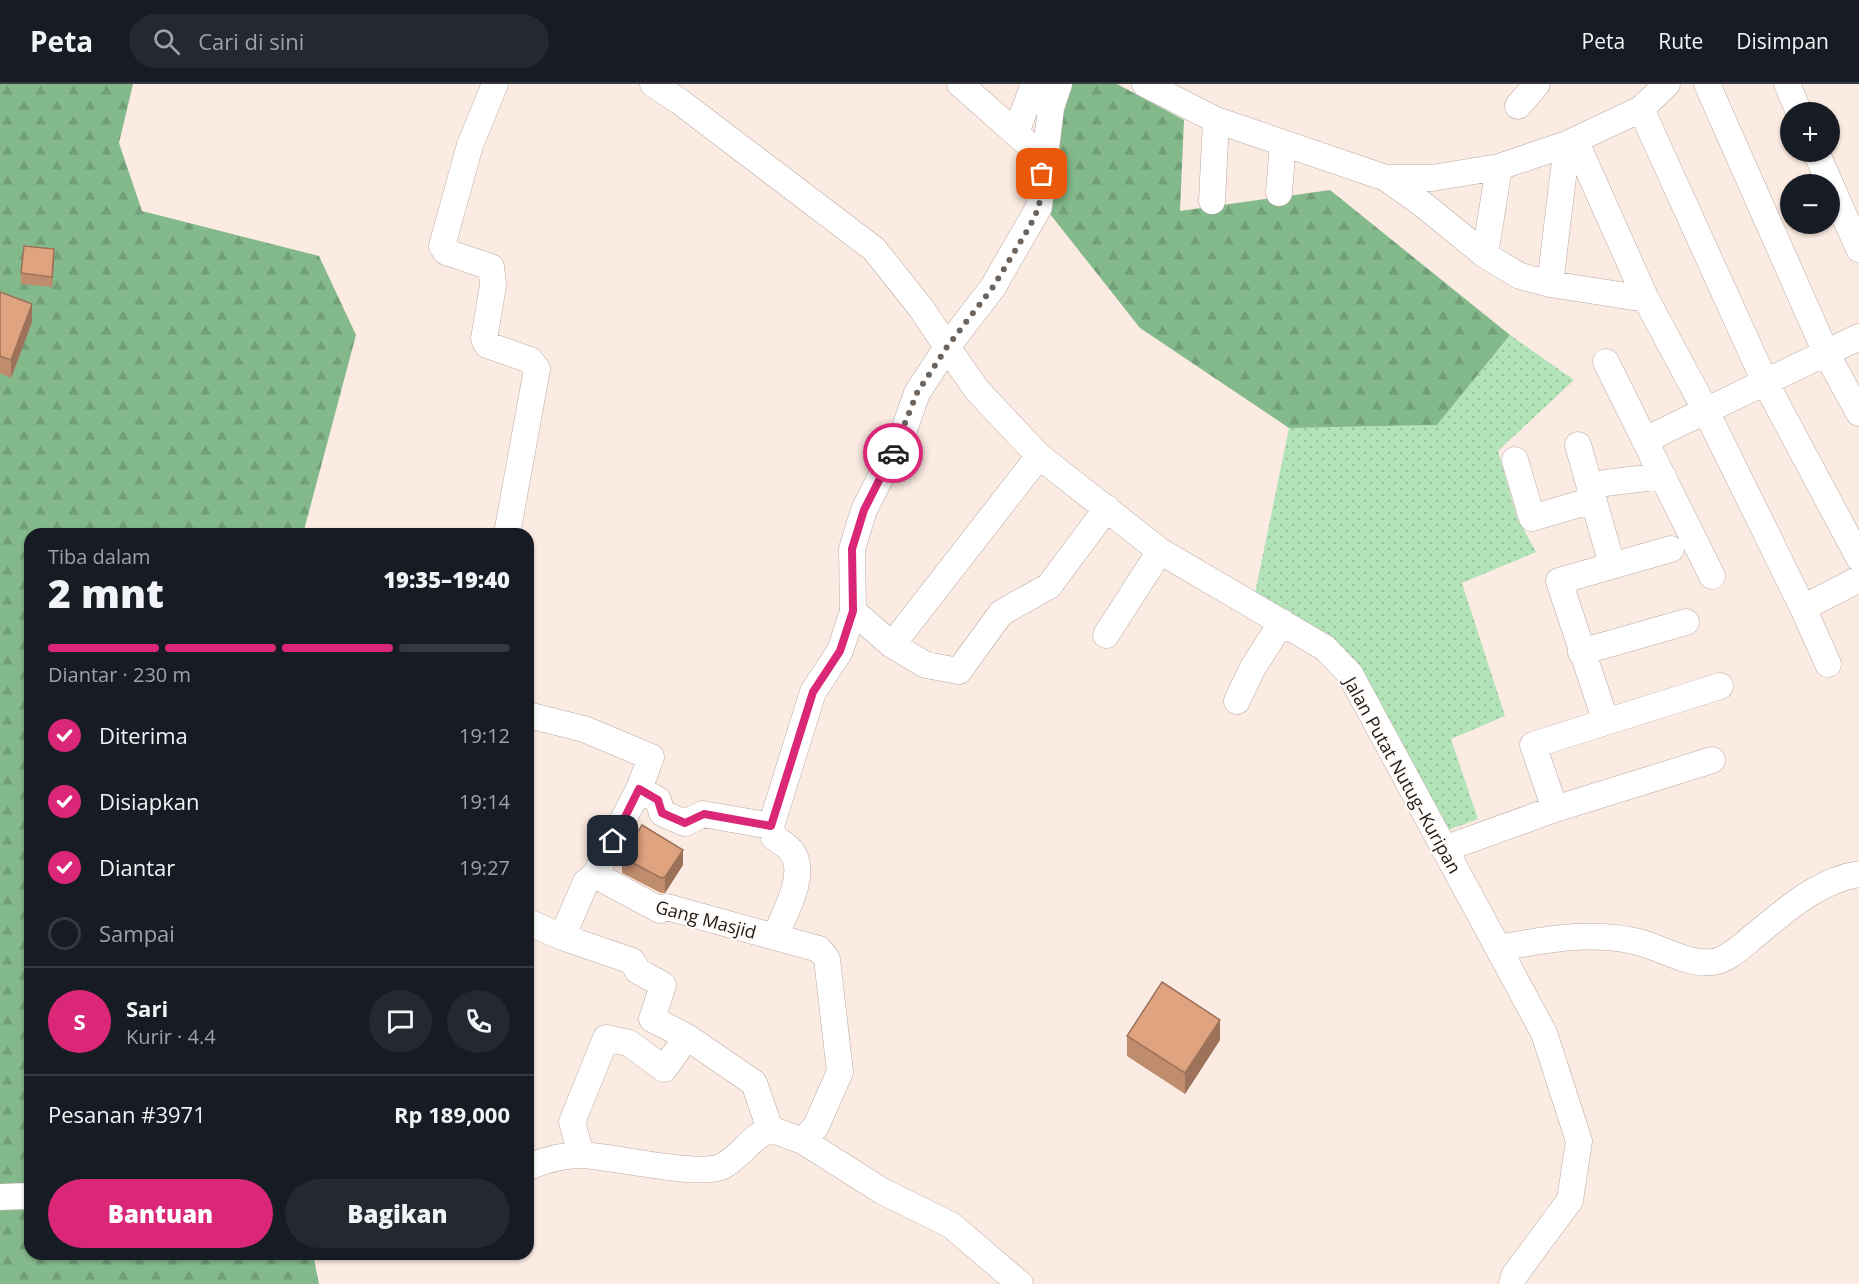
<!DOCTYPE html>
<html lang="id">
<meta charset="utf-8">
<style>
body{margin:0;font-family:"Open Sans",sans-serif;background:#242831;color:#f1f3f6;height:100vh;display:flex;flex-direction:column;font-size:22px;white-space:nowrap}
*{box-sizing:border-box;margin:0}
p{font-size:20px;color:#9ea1a6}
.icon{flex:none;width:33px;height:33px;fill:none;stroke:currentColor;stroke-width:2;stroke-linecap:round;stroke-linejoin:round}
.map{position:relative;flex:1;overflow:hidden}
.side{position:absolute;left:24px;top:444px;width:510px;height:732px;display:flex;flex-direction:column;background:#171b24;border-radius:18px;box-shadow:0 2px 4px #0004}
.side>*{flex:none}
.controls{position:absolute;left:1780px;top:18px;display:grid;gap:12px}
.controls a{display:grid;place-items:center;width:60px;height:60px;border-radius:50%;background:#171b24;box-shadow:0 2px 4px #0004;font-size:30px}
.pin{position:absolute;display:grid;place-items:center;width:51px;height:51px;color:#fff;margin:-26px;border-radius:12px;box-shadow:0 3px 9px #0006}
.courier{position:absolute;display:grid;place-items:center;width:60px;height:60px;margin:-30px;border:4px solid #db2777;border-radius:50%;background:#fff;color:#222;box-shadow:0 2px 8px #0007}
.head em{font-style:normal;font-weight:800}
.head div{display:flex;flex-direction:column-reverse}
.head{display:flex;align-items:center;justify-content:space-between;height:102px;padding:0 24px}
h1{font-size:39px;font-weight:800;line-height:45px}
.bar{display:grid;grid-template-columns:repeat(4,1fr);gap:9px 6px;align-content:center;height:72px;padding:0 24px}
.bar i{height:8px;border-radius:4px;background:#363941}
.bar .current{background:#db2777}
.bar p{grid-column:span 4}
.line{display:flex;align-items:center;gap:15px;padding:0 24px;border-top:2px solid #363941}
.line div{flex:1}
.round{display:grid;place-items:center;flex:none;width:63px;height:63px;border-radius:32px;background:#242831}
ol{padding:0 24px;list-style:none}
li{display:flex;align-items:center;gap:18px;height:66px}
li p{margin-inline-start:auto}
li .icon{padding:6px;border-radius:50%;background:#db2777;color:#fff;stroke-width:4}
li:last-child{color:#9ea1a6}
li i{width:33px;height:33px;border:3px solid #363941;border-radius:50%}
.cta{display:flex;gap:12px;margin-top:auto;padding:12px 24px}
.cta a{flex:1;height:69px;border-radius:36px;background:#db2777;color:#fff;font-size:24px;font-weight:800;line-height:69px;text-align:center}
.cta a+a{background:#242831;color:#f1f3f6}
header{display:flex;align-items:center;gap:36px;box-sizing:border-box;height:84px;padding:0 30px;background:#171b24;border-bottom:2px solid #363941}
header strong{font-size:28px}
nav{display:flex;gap:33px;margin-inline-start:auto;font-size:21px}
.search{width:420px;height:54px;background:#242831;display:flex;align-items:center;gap:15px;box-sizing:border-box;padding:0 21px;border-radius:33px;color:#9ea1a6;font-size:22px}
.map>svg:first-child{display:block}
</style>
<header>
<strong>Peta</strong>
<div class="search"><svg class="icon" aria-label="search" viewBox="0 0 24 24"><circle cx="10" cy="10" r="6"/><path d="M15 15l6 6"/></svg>Cari di sini</div>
<nav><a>Peta</a><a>Rute</a><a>Disimpan</a></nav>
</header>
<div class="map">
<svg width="1859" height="1200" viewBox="0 0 1859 1200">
<defs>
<pattern id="grass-dots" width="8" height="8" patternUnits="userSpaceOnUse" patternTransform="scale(1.5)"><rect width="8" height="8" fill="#b3e3b9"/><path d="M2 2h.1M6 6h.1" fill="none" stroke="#9ac29e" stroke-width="1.8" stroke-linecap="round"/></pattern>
<pattern id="forest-firs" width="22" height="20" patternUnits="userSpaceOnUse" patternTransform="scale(1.5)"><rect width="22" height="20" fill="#84b98c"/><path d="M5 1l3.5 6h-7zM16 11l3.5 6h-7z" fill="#729e78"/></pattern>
</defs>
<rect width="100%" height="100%" fill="#fbebe2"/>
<path fill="url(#grass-dots)" d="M1510,251l64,45 -76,71 19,66 19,35 -74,31 43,133 -54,23 27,80 -30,11 -101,-171 -92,-66 34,-165 148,-3z"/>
<path fill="url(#forest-firs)" d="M0,0h133l-14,59 23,68 177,45 37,79 -53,199h-273v720h283l6,30h-319z
M1057,0h60l67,36 -4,91 150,-21 180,145 -73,90 -148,3 -149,-100 -105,-133z"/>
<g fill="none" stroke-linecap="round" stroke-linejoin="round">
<defs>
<path id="minor" d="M495,0l-25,61 -28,101 4,6 45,15 2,18 -9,54 3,6 43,15 7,9 -30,165
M653,0l26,17 195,148 47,59 26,39 -30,46 -14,40 -39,77 -12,39 1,62 -13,40 -27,41 -42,134 3,11c6,5 14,9 18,15 16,22 -8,62 -17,85l44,12 8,10 13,113 -24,54 -13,15
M960,0l84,74
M1059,0l-8,24 -12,99 -46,80 -46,60 30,43 62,66 121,95 165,97 25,26 194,359 35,108 -9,59 -56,76 -2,8
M1145,0l71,36 170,58 39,28 60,49 35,21 30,8 96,15
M1707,0l119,269 33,60
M1787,0l12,28
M1518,22l19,-22
M1641,25l124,273 94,176
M1016,49l18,-49
M1575,56l71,159 60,112 97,197 25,56
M1816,68l43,97
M1386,94h46l67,-11 68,-23 74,-35 26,-25
M1279,109l4,-50
M1212,117l4,-81
M1485,171l14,-88
M1550,200l17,-140
M1606,278l106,214
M1645,356l214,-103
M1578,361l34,120
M1515,376l17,58 61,-18
M1605,399l58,-7
M1803,524l56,-29
M853,527l39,34 34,20 33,6 42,-58 48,-27 58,-78
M1106,551l54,-84
M892,561l147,-189
M1581,568l105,-30
M1237,617l15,-32 30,-47
M528,631l56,14 67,28 -12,32 19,11 4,13 23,10 18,-9 68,12
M1606,638l-47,-141 112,-32
M639,705l-44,86 65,35 7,-3 108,30
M1555,725l-22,-64 187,-59
M1444,765l111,-40 157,-49
M528,838l34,15 70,24 6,10 25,14 -11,34 35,18 67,46 16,46
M562,853l24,-55 9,-7
M1498,864c47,-8 88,-17 136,-7 26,5 51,24 78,21 15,-1 31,-17 42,-26 31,-25 64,-56 105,-62
M581,1071l-9,-33 34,-84 23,5 35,26 23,-32
M528,1083c17,-7 35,-12 53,-12 31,1 119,23 142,11 17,-9 27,-28 47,-37l33,12 79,50 69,34 69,59
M0,1113l30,-1"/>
</defs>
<use href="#minor" stroke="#b9aaa2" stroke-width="27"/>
<use href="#minor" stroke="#fff" stroke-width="26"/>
</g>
<path fill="#c08c6e" d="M54,176l-2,27 -31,-3v-11z
M0,208l32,30 -21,56 -11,-5z
M622,773l61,8 -18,28h-4l-39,-20z
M1127,952l93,4 -35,54 -58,-38z"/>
<path fill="#9c725a" d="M54,165v11l-2,27v-10z
M32,220v18l-21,56v-18z
M683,766v15l-18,28v-16z
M1220,936v20l-35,54v-21z"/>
<path fill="#dfa380" stroke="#9c725a" stroke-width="1.5" d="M24,162l30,3 -2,28 -31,-4z
M0,208l32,12 -21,56 -11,-4z
M642,741l41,25 -18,27 -4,1 -39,-21z
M1162,898l58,38 -35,53 -58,-37z"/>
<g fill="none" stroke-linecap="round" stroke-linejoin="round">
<path stroke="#6d645e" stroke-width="6" stroke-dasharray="0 10.8" d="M893,369l24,-60 30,-46 46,-60 37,-61 9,-19 3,-33"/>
<path stroke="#db2777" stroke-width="8" d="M613,757l26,-52 19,11 4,13 23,10 19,-9 67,12 42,-134 27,-41 13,-40 -1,-62 12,-39 29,-57"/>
</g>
<g text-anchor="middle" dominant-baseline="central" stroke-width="4.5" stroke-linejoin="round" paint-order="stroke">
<g font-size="18" fill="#201b17" stroke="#fefbf9">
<text transform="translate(1403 691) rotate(61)">Jalan Putat Nutug–Kuripan</text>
<text transform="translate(706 835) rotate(15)">Gang Masjid</text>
</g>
</g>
</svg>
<div class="controls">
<a>+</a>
<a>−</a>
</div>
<div class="pin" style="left:1042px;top:90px;background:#ea580c"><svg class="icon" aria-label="bag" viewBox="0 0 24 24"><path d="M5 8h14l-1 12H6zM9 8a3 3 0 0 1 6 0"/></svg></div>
<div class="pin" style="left:613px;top:757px;background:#1f2937"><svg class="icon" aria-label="home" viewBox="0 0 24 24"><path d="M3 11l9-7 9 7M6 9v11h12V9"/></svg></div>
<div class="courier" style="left:893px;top:369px"><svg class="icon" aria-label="car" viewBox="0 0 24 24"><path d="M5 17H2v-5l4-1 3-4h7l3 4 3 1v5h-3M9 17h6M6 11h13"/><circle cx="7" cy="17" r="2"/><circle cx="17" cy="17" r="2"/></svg></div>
<section class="side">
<div class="head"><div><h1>2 mnt</h1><p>Tiba dalam</p></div><em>19:35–19:40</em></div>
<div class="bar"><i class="current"></i><i class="current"></i><i class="current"></i><i></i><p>Diantar · 230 m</p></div>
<ol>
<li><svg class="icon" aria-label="check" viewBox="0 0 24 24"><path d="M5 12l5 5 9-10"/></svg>Diterima<p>19:12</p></li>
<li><svg class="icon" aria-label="check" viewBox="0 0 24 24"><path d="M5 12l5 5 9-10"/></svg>Disiapkan<p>19:14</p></li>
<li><svg class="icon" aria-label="check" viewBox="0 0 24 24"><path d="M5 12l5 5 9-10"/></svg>Diantar<p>19:27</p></li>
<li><i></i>Sampai</li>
</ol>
<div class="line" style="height:108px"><b class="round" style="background:#db2777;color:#fff">S</b><div><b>Sari</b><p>Kurir · 4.4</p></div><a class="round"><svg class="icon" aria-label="chat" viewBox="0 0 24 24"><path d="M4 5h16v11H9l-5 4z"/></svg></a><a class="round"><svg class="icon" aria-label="phone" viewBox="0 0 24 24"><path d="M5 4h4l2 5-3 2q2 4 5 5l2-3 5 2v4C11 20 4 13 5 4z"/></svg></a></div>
<div class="line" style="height:78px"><div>Pesanan #3971</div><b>Rp 189,000</b></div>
<div class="cta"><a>Bantuan</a><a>Bagikan</a></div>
</section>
</div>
